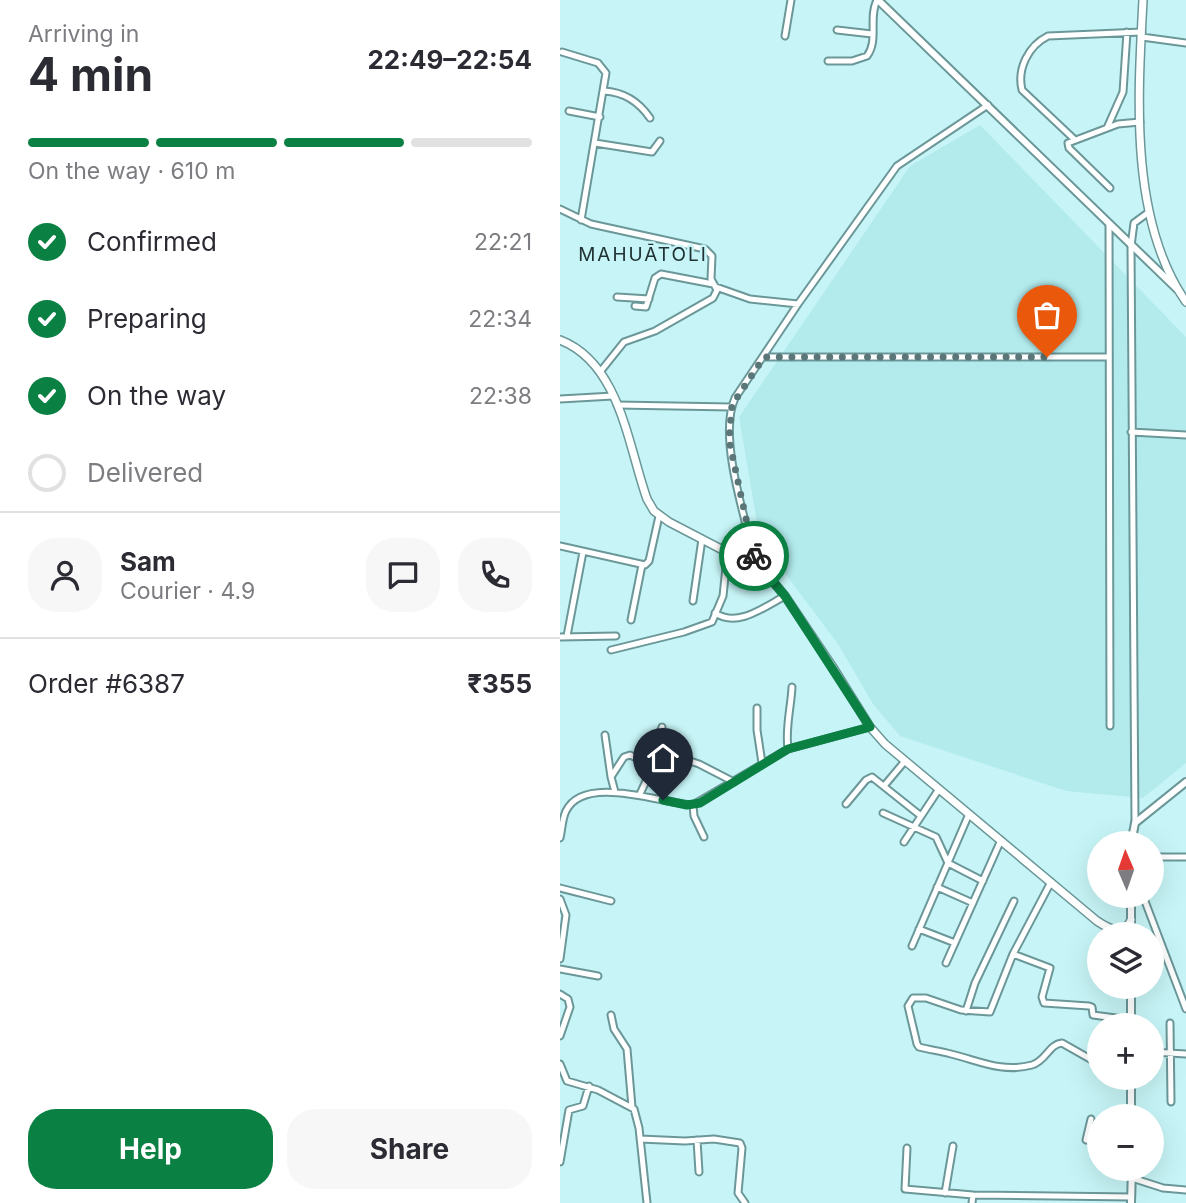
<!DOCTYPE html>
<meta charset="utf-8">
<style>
body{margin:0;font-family:Inter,sans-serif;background:#f7f7f7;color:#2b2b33;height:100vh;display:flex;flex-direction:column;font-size:26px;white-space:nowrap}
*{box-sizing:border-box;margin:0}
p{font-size:23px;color:#7c7c81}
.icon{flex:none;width:38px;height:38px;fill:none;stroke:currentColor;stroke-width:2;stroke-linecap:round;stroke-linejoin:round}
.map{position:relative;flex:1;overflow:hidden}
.details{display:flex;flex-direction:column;background:#fff;width:560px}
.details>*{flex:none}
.needle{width:46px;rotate:358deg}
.tools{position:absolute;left:527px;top:831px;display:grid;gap:14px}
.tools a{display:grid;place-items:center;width:77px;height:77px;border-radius:50%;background:#fff;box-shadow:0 7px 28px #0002;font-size:35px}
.pin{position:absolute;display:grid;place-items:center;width:60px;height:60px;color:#fff;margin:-72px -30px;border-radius:50% 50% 50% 0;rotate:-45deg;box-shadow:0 0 7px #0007}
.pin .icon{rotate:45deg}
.courier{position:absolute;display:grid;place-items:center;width:70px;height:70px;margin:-35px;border:5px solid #0b8043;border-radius:50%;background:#fff;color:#222;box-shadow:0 2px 9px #0007}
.head em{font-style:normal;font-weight:700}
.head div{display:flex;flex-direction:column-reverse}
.head{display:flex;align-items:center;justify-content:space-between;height:119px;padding:0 28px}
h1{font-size:46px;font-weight:700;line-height:52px}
.bar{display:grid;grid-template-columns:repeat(4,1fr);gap:10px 7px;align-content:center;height:84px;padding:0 28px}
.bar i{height:9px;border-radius:5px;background:#e1e1e2}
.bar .selected{background:#0b8043}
.bar p{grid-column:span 4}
.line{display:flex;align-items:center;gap:18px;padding:0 28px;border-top:2px solid #e1e1e2}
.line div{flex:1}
.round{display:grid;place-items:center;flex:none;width:74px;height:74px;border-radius:28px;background:#f7f7f7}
ol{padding:0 28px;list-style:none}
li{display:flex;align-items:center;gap:21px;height:77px}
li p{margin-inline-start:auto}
li .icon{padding:7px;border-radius:50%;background:#0b8043;color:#fff;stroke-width:4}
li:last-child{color:#7c7c81}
li i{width:38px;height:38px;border:4px solid #e1e1e2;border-radius:50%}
.cta{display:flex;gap:14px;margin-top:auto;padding:14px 28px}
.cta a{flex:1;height:80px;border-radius:28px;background:#0b8043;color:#fff;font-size:28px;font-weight:700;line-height:80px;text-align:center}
.cta a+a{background:#f7f7f7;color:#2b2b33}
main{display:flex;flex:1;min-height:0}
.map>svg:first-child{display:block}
</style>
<main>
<section class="details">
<div class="head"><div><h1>4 min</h1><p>Arriving in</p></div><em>22:49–22:54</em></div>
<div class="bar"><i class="selected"></i><i class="selected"></i><i class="selected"></i><i></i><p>On the way · 610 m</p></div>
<ol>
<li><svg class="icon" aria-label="check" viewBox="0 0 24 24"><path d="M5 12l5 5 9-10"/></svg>Confirmed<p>22:21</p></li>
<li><svg class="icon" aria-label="check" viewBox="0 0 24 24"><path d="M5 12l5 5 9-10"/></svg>Preparing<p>22:34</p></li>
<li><svg class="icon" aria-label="check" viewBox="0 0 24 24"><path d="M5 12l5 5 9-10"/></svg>On the way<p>22:38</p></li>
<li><i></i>Delivered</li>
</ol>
<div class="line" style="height:126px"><a class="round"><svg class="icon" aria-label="person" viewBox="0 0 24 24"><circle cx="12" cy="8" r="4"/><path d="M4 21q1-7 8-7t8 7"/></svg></a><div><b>Sam</b><p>Courier · 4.9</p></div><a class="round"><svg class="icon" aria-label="chat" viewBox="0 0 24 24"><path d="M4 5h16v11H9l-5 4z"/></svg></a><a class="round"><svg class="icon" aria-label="phone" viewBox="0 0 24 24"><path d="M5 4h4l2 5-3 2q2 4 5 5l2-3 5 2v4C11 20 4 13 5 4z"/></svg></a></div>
<div class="line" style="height:91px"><div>Order #6387</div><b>₹355</b></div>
<div class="cta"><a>Help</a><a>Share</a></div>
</section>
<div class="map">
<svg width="626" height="1203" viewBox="0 0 626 1203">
<rect width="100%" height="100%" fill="#c7f5f7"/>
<path fill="#b3ebed" d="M420,125l206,212v426l-43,35 -77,-7 -166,-55 -27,-32 -35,-60 -78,-104 -21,-123 171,-251z"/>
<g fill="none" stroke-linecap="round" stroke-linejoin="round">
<defs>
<path id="minor" d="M277,30l35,4
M225,36l6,-36
M582,37l44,6
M2,52l36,11 8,10 -25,147
M268,61h24l15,-5c12,-16 1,-38 10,-56
M44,91c20,1 35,11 46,27
M9,111l31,6
M547,128l16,-36 4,-60
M514,139l-52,-49c-5,-21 6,-44 26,-54l94,-4
M35,143l57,9 8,-11
M550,188l-41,-40 -1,-5 50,-19 22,-2
M0,209l31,15 114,25 7,7 -1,23 6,11 -4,8 -58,33 -31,11 -24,30
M549,224l1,502
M156,287l34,12 48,5
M57,297l32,2
M75,306l11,1 9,-29 6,-4 52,10
M204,357h344
M0,399l53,-3
M57,405l114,2
M571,432l55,3
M0,546l85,19 4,-4 10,-45
M197,567c-10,-43 -40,-129 -22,-169l63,-94 99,-138 91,-61
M133,601l9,-62
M155,613c23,15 49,-6 70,-17
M71,620l11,-55
M7,636l16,-84
M0,637l56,-1
M51,650l73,-18 28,-10 11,-26 3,-29 7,-12
M197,708v22l5,33
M102,727l-6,19 2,4 41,14 35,18
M45,735l6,42
M228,749c-3,-21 3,-41 4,-62
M93,766l20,-10
M324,786l21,-25
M55,792l-4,-15 13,-20 6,-2 23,11 -13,28
M286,804l20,-24 6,-3 49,39
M133,805l1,11 10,21
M323,813l53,24 12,26 35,18
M575,823l-4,-577 3,-23 15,-11
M0,838c2,-8 2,-19 6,-27 18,-38 98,-7 127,-6l95,-56 82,-22
M344,842l35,-53
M592,857h34
M491,882l-38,72 -23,58 -29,-2 -35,-12h-13l-5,8 9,38 2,3c11,3 22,4 32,7 29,7 51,19 81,11 14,-4 17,-21 30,-22l37,21
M377,887l36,16
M0,888l51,13
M583,896l43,113
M0,899l6,16 -6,44
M359,929l36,14
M352,946l57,-132
M453,954l37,14 -8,29 2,6 45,3 3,1 1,8 38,5
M386,963l55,-123
M0,969l38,7
M0,994l8,5 2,8 -10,29
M406,1011l9,-28 39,-82
M51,1015l3,14 13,20 5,58
M610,1023l1,79
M592,1052l34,2
M0,1064l7,17 31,9 36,19 5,19 8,75
M531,1119l-5,21 13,1
M80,1139l45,2 29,-2 26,4 2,5 -4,45 7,10
M137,1140l2,32
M347,1148l-2,41 68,6
M0,1162l9,-52 14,-4 6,-20
M572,1178l31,10 23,2
M385,1193l8,-47
M412,1203l1,-8 158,2"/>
<path id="tertiary" d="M318,0l299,289
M571,844l4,-21 51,-41
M571,896v38
M571,1026v-39
M571,1078v38
M571,1203l1,-34"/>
<path id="secondary" d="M583,0c-5,95 -14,220 43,302
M0,340c60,23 68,106 87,159l7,12 15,11 96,50 20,24 47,70 38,61 15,17 212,177c12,8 27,16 34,-1"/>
</defs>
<use href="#minor" stroke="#6b9798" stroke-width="9"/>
<use href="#tertiary" stroke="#6b9798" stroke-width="10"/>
<use href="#secondary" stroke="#6b9798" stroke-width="10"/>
<use href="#minor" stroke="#fff" stroke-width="5"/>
<use href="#tertiary" stroke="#fff" stroke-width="6"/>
<use href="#secondary" stroke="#fff" stroke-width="7"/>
</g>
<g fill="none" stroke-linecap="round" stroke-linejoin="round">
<path stroke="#5a7678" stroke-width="7" stroke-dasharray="0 12.6" d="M194,556l-25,-116 3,-35 32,-48h283"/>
<path stroke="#0b8043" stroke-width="9" d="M103,800l24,5 13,-2 88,-54 82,-22 -85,-131 -20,-24 -8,-5 -3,-11"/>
</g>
<g text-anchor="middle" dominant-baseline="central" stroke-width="5" stroke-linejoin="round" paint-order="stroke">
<g font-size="19" letter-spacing="2" fill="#203233" stroke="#c7f5f7">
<text x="83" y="254">MAHUĀTOLI</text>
</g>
</g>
</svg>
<div class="tools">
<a><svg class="needle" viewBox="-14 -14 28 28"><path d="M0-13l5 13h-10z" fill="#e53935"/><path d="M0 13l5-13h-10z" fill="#7c7c81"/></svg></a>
<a><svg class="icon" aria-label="layers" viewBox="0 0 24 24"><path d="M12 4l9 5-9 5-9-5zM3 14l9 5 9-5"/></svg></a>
<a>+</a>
<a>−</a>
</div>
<div class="pin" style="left:487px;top:357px;background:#ea580c"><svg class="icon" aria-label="bag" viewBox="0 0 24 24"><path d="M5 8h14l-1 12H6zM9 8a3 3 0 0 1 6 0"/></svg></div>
<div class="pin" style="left:103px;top:800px;background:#1f2937"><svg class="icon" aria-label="home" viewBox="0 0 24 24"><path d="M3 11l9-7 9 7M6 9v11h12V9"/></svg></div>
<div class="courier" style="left:194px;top:556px"><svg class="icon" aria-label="bike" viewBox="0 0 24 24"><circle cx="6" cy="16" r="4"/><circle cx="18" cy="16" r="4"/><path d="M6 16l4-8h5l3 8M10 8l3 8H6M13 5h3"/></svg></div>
</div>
</main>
